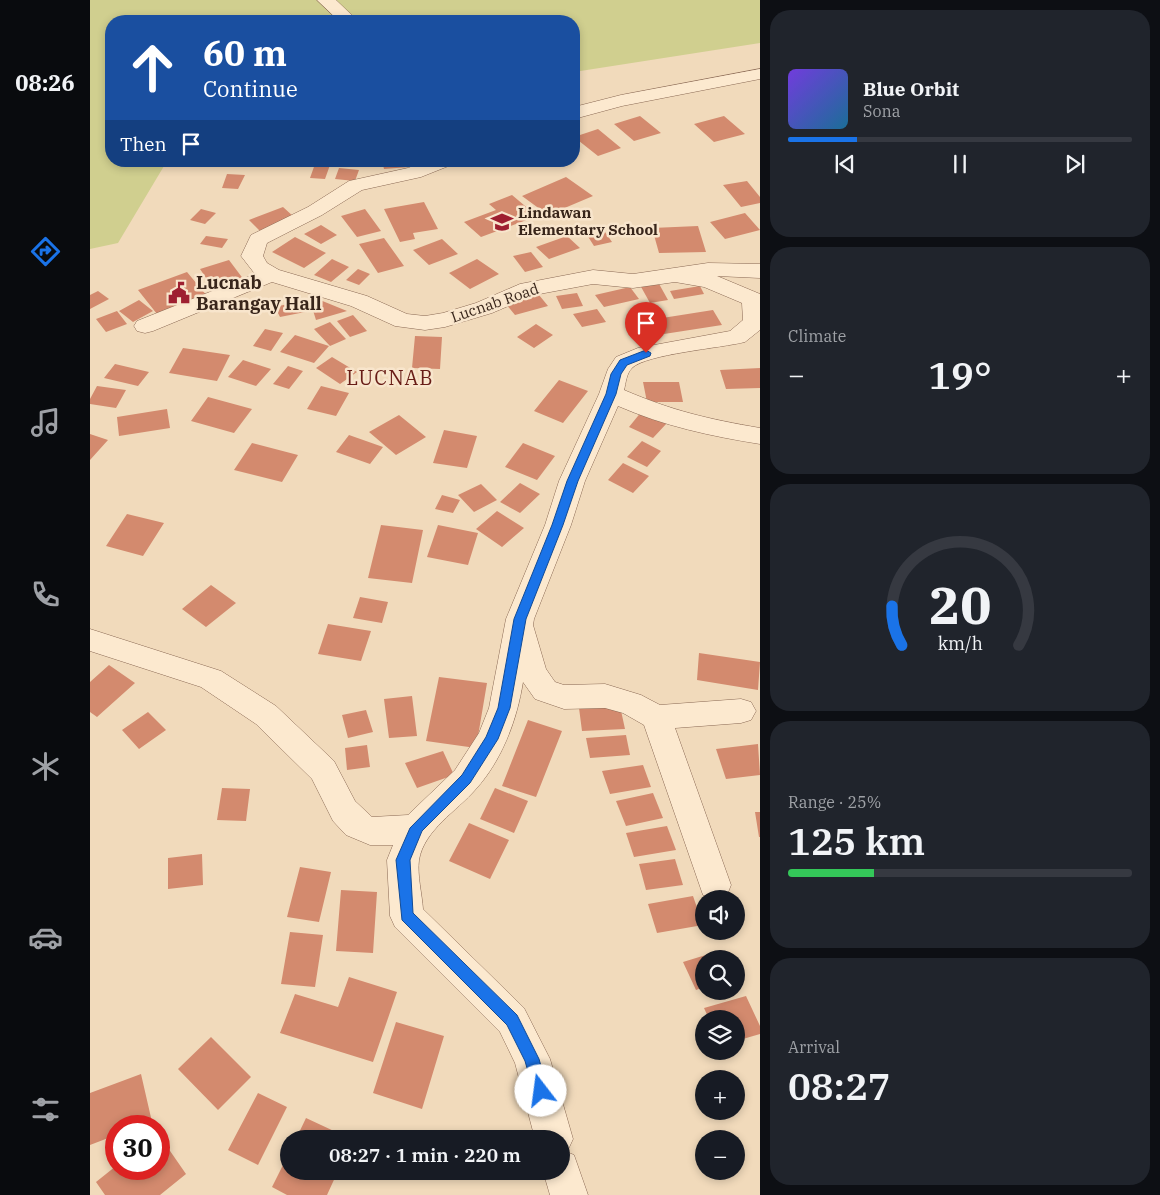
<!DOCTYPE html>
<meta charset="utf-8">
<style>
body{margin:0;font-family:"IBM Plex Serif",serif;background:#20242c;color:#f1f3f6;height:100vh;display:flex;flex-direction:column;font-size:19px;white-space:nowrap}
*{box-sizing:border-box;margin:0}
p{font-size:16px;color:#9ea1a6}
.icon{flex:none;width:28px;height:28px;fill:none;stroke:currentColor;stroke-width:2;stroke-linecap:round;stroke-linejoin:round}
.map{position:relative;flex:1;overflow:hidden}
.sheet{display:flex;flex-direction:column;gap:10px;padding:10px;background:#0d0f14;width:400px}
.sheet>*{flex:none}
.top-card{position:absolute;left:15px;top:15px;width:475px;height:152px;border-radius:20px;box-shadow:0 2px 8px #0003;background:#1a4fa0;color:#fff;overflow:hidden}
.controls{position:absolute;left:605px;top:890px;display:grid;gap:10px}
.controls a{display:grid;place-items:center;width:50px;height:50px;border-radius:50%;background:#171b24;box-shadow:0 2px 8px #0003;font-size:25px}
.speed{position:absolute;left:15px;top:1115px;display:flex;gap:10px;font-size:25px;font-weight:700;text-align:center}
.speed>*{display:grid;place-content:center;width:65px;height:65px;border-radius:50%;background:#171b24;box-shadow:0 2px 8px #0003;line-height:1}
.speed .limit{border:8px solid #d22;background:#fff;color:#111}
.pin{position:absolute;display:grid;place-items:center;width:42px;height:42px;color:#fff;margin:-51px -21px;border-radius:50% 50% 50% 0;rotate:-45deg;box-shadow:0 0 5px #0007}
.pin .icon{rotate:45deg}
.me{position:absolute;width:55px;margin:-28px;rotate:345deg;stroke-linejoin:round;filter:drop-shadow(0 0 4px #0008)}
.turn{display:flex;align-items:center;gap:18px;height:105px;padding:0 15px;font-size:22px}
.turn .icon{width:65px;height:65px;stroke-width:2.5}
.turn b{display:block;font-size:35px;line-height:42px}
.then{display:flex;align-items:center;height:48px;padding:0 15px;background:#0003;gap:10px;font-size:19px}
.big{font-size:38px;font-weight:600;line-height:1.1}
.sheet .card{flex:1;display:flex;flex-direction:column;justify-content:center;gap:8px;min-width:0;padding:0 18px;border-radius:20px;background:#20242c}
.sheet .dial{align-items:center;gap:0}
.dial svg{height:130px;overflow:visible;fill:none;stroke:#363941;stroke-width:7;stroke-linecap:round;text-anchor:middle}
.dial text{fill:#f1f3f6;stroke:none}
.song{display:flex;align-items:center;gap:15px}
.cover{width:60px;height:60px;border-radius:8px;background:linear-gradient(135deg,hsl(260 70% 55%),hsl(200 70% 35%))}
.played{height:5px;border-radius:2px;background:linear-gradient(90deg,#1a73e8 20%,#363941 20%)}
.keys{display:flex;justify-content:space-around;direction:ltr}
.heat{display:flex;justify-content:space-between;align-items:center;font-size:28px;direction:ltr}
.charge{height:8px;border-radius:4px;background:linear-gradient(90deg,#34c759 25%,#363941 0)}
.trip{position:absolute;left:190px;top:1130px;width:290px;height:50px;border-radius:25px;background:#171b24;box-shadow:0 2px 8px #0003;font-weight:600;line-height:50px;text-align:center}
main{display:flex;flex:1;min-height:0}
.tabs{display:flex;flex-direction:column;width:90px;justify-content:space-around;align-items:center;background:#090b0e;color:#9ea1a6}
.tabs .icon{width:35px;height:35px}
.tabs .active{color:#1a73e8}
.tabs b{font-size:22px;color:#f1f3f6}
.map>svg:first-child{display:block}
</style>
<main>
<nav class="tabs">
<b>08:26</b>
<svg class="icon active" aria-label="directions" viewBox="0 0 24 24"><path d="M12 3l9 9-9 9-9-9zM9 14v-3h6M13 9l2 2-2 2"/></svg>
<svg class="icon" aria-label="music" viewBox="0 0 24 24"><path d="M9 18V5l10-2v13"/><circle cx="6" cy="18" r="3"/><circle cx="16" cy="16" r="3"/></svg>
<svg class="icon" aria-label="phone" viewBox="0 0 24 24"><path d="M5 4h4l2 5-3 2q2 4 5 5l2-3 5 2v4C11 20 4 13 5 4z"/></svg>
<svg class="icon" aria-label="climate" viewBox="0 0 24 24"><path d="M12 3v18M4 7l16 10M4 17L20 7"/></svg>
<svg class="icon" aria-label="car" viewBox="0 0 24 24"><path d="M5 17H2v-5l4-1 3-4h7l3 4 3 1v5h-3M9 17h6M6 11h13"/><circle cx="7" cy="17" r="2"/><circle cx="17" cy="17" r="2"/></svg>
<svg class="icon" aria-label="filters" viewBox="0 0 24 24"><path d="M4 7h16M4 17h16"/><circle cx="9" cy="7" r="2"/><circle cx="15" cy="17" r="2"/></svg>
</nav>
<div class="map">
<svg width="670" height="1195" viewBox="0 0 670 1195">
<rect width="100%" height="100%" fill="#f1dabb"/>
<path fill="#d0cf8f" d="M0 0H670V43L484 72V21H21V161H77L28 243 0 249Z"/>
<path fill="#d38a6e" d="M550 116 571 133 544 141 524 124Z
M634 116 655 134 624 142 604 124Z
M508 129 531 148 508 156 484 137Z
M292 161H318L319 167 294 169Z
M225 164 240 165 235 179 220 178Z
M249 168 269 170 265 181 245 179Z
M137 174 155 175 148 189 132 188Z
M476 177 503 196 458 215 432 196Z
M657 181 670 197V203L651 207 633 185Z
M422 195 447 216 391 237 374 222 406 210 399 204Z
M334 202 348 229 323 233 325 239 310 242 294 209Z
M193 207 204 217 170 231 159 220Z
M111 209 126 213 115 224 100 220Z
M275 209 291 231 267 237 251 216Z
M655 213 670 230 635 239 620 222Z
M231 225 247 235 231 244 214 234Z
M608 226 616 252 569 253 562 228Z
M515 232 522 242 504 246 497 235Z
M116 236 138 239 132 248 110 244Z
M477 236 490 248 459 259 446 247Z
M205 237 236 253 214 268 182 252Z
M294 238 314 266 288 273 269 244Z
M352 239 368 254 339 265 323 250Z
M441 252 453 267 435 272 423 256Z
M242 259 259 267 241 282 224 275Z
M387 259 409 274 380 289 359 273Z
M139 260 157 284 127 294 110 269Z
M268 269 280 274 269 285 256 280Z
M97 272 117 296 67 314 48 290Z
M568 282 578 300 560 303 550 285Z
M610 286 614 294 584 299 580 291Z
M540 287 549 299 514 307 505 295Z
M8 291 19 299 0 309V295Z
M487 293 493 306 472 309 466 296Z
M449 295 458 306 425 315 416 304Z
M49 300 63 311 43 322 29 311Z
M230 300 257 311 226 320 221 304Z
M210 301 215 312 190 317 185 307Z
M507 309 516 322 492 327 483 314Z
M623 310 632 325 574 334 566 319Z
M27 311 37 324 16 332 6 319Z
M263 315 277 331 260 337 247 321Z
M240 322 256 339 240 346 224 329Z
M446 324 463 335 444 348 427 337Z
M175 329 193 333 181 351 163 346Z
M205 335 239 346 224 363 190 352Z
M325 336 352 337 350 369 322 368Z
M93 348 140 355 127 381 79 373Z
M242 357 267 372 250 384 226 368Z
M153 360 181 369 166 386 138 377Z
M25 364 59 372 48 386 14 378Z
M198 366 213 371 199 389 183 384Z
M670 368V388L636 389 630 370Z
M469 380 498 391 473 423 444 411Z
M553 382H589L593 402H557Z
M7 386 36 390 26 408 0 404V399Z
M231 386 259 393 246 416 217 409Z
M118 397 162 409 144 433 101 421Z
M77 409 80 428 29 436 27 417Z
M552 411 577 423 563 438 539 427Z
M309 415 336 437 306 455 279 432Z
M354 430 387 436 377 468 343 463Z
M0 434 18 440 0 460Z
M259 435 293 447 280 464 246 452Z
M552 441 571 451 557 467 537 457Z
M162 443 208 455 192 482 144 470Z
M433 443 465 456 447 480 415 467Z
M533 463 559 476 543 493 518 480Z
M430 483 450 494 430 513 410 502Z
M391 484 407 500 384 512 368 495Z
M352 495 370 500 363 513 345 509Z
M407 511 434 528 412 547 386 529Z
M37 514 74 523 53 556 16 546Z
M291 525 333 530 322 583 278 578Z
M348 525 388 533 378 565 337 557Z
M121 585 146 603 116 627 92 609Z
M270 597 298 602 292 623 263 618Z
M238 624 281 631 271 661 228 654Z
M609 653 670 662 668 690 607 680Z
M19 665 45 683 7 717 0 712V682Z
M349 677 397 683 386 748 336 741Z
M322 696 327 736 299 738 294 699Z
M530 706 535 729 492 731 489 708Z
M276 710 283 732 258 738 252 715Z
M58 712 76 730 49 749 32 730Z
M438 720 472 731 446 797 412 786Z
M536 735 540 755 500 758 496 738Z
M668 744 670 775 636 779 626 749Z
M277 745 280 767 257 770 255 748Z
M353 751 364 775 327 788 315 763Z
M553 765 561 787 520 794 512 771Z
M132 788 160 789 156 821 127 820Z
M405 788 438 801 424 833 390 819Z
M563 793 573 818 536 826 526 801Z
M665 812H670V837H669Z
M379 823 419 840 400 879 359 861Z
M577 826 586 850 544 857 536 833Z
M112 854 113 885 78 889V858Z
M585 859 593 885 556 890 549 864Z
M210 867 241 872 229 922 197 917Z
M251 890 287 892 283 953 246 951Z
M603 896 613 925 567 933 558 904Z
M200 932 233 935 225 987 191 984Z
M632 950 636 959H614V987L606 990 593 962Z
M259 977 307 992 283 1062 190 1033 205 994 248 1007Z
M656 996 670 1026V1034L646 1041V1019H619L614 1008Z
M306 1022 354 1036 332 1109 283 1093Z
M121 1037 161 1077 128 1110 88 1069Z
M51 1074 62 1122 51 1126H26V1135L0 1145V1093Z
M168 1093 197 1107 168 1165 138 1150Z
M216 1118 261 1139H206Z
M69 1135 96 1174 70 1195H15L6 1182 26 1166V1169H69Z
M199 1153V1171H248L237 1195H197L182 1187Z"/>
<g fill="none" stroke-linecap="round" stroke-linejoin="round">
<g stroke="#8a6954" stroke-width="1">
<path id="street" d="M227 0H246L268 21H249Z
M670 69V79L532 106 484 119V107L531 95Z
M336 161H364L361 165 331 177 272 190 232 215 177 243 173 256 177 263 189 270 277 296 317 314 335 316 353 313 386 303 430 284 503 270 543 274 618 263 670 264V278L627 276 670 294V330L655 342C632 348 556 354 542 368 536 374 536 383 534 390 583 411 618 419 670 428V444C620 436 574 426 528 406L495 481 481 525 444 619 443 625 456 669 465 682 474 685 515 684 551 695 570 705 651 699 661 702 666 711 661 720 651 723 585 728 641 885 637 895 628 899 613 895 554 725 533 713 515 708 474 709 445 699 433 682C427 720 412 760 386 789 367 811 334 830 329 860 327 875 332 894 333 909L434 1008 460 1059 483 1139 477 1152 484 1155 498 1195H460L453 1171H471V1139H445L425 1063 410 1032 305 927 300 916 297 860 303 845H280L256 835 243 821 222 779 166 724 111 687 0 651V629L131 671 186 706 244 761 265 801 282 817 318 815 365 770 389 733 399 708 416 619 455 525 469 481 509 394 518 369 526 357 548 348 640 331 653 320 652 303 614 287 585 282 543 288 503 284 444 295 402 313 355 327 335 330 305 326 261 306 182 282 63 331 55 333 47 331 44 326 47 321 165 274 151 256 161 235 218 207 259 181 318 168Z"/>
</g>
<use href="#street" fill="#fce9cf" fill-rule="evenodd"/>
</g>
<path fill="#1a73e8" stroke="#114b97" d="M556 350 561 353 560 356 537 365 531 374 526 394 488 481 473 525 436 619 420 708 408 739 380 783 332 831 320 860 323 913 427 1015 449 1059 458 1091 456 1096 451 1098 445 1096 435 1061 417 1025 312 920 306 860 320 828 372 775 396 737 408 708 424 619 462 525 477 481 516 394 521 374 530 360Z"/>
<defs>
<g id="school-bare" transform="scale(1.725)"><path d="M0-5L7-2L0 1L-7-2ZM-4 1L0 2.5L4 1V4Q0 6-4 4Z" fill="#9e1f30" stroke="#f8e5cc" stroke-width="2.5" paint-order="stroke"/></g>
<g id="civic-bare" transform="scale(1.725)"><path d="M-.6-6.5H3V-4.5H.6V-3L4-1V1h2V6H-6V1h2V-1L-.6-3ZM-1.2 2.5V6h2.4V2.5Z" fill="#9e1f30" stroke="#f8e5cc" stroke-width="2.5" paint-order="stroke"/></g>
</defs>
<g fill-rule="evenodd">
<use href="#school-bare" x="412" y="222"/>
<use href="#civic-bare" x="89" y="293"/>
</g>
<g text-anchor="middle" stroke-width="5" stroke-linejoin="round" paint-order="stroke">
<g font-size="15" font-weight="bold" fill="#38251a" stroke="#f8e5cc" text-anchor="start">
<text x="428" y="218">Lindawan<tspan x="428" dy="17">Elementary School</tspan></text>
</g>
<g font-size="15" fill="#38251a" stroke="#f8e5cc">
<text transform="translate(405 303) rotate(-19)" y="5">Lucnab Road</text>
</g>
<g font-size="18" font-weight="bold" fill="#38251a" stroke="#f8e5cc" text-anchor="start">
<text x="106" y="289">Lucnab<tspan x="106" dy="21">Barangay Hall</tspan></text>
</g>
<g font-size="20" letter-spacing="1" fill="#681c16" stroke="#f8e5cc">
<text x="300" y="385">LUCNAB</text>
</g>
</g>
</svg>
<div class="controls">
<a><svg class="icon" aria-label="sound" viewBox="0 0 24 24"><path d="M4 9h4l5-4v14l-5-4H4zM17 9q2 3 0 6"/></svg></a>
<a><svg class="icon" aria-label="search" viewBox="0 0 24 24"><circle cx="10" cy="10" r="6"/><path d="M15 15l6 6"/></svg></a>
<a><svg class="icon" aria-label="layers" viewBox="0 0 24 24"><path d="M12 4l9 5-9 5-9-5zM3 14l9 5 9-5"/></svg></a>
<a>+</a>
<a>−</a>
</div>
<div class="speed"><div class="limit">30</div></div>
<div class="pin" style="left:556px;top:353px;background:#d93025"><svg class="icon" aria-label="arrive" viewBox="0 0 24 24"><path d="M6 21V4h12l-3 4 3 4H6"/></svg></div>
<svg class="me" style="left:451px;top:1091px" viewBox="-20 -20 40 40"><circle r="19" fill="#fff"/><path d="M0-13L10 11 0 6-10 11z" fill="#1a73e8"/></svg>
<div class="trip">08:27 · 1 min · 220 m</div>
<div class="top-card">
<div class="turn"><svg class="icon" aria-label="ahead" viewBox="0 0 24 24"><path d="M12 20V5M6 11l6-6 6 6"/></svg><div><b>60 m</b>Continue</div></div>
<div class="then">Then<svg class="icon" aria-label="arrive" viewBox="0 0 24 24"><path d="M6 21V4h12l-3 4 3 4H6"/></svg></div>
</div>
</div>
<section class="sheet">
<div class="card">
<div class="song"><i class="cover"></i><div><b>Blue Orbit</b><p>Sona</p></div></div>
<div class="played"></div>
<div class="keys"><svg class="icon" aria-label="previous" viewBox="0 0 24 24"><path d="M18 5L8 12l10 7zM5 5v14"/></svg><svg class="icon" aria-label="pause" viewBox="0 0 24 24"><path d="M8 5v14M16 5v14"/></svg><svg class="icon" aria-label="next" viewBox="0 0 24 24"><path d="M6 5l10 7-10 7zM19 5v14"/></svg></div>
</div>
<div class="card"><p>Climate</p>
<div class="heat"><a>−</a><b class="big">19°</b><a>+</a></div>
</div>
<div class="card dial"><svg viewBox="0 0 100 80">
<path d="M14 69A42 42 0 1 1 86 69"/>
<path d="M14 69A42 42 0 0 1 8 45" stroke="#1a73e8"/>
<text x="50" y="56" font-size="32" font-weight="700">20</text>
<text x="50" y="72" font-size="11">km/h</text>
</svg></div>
<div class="card"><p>Range · 25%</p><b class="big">125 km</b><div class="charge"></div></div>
<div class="card"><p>Arrival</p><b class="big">08:27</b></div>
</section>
</main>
